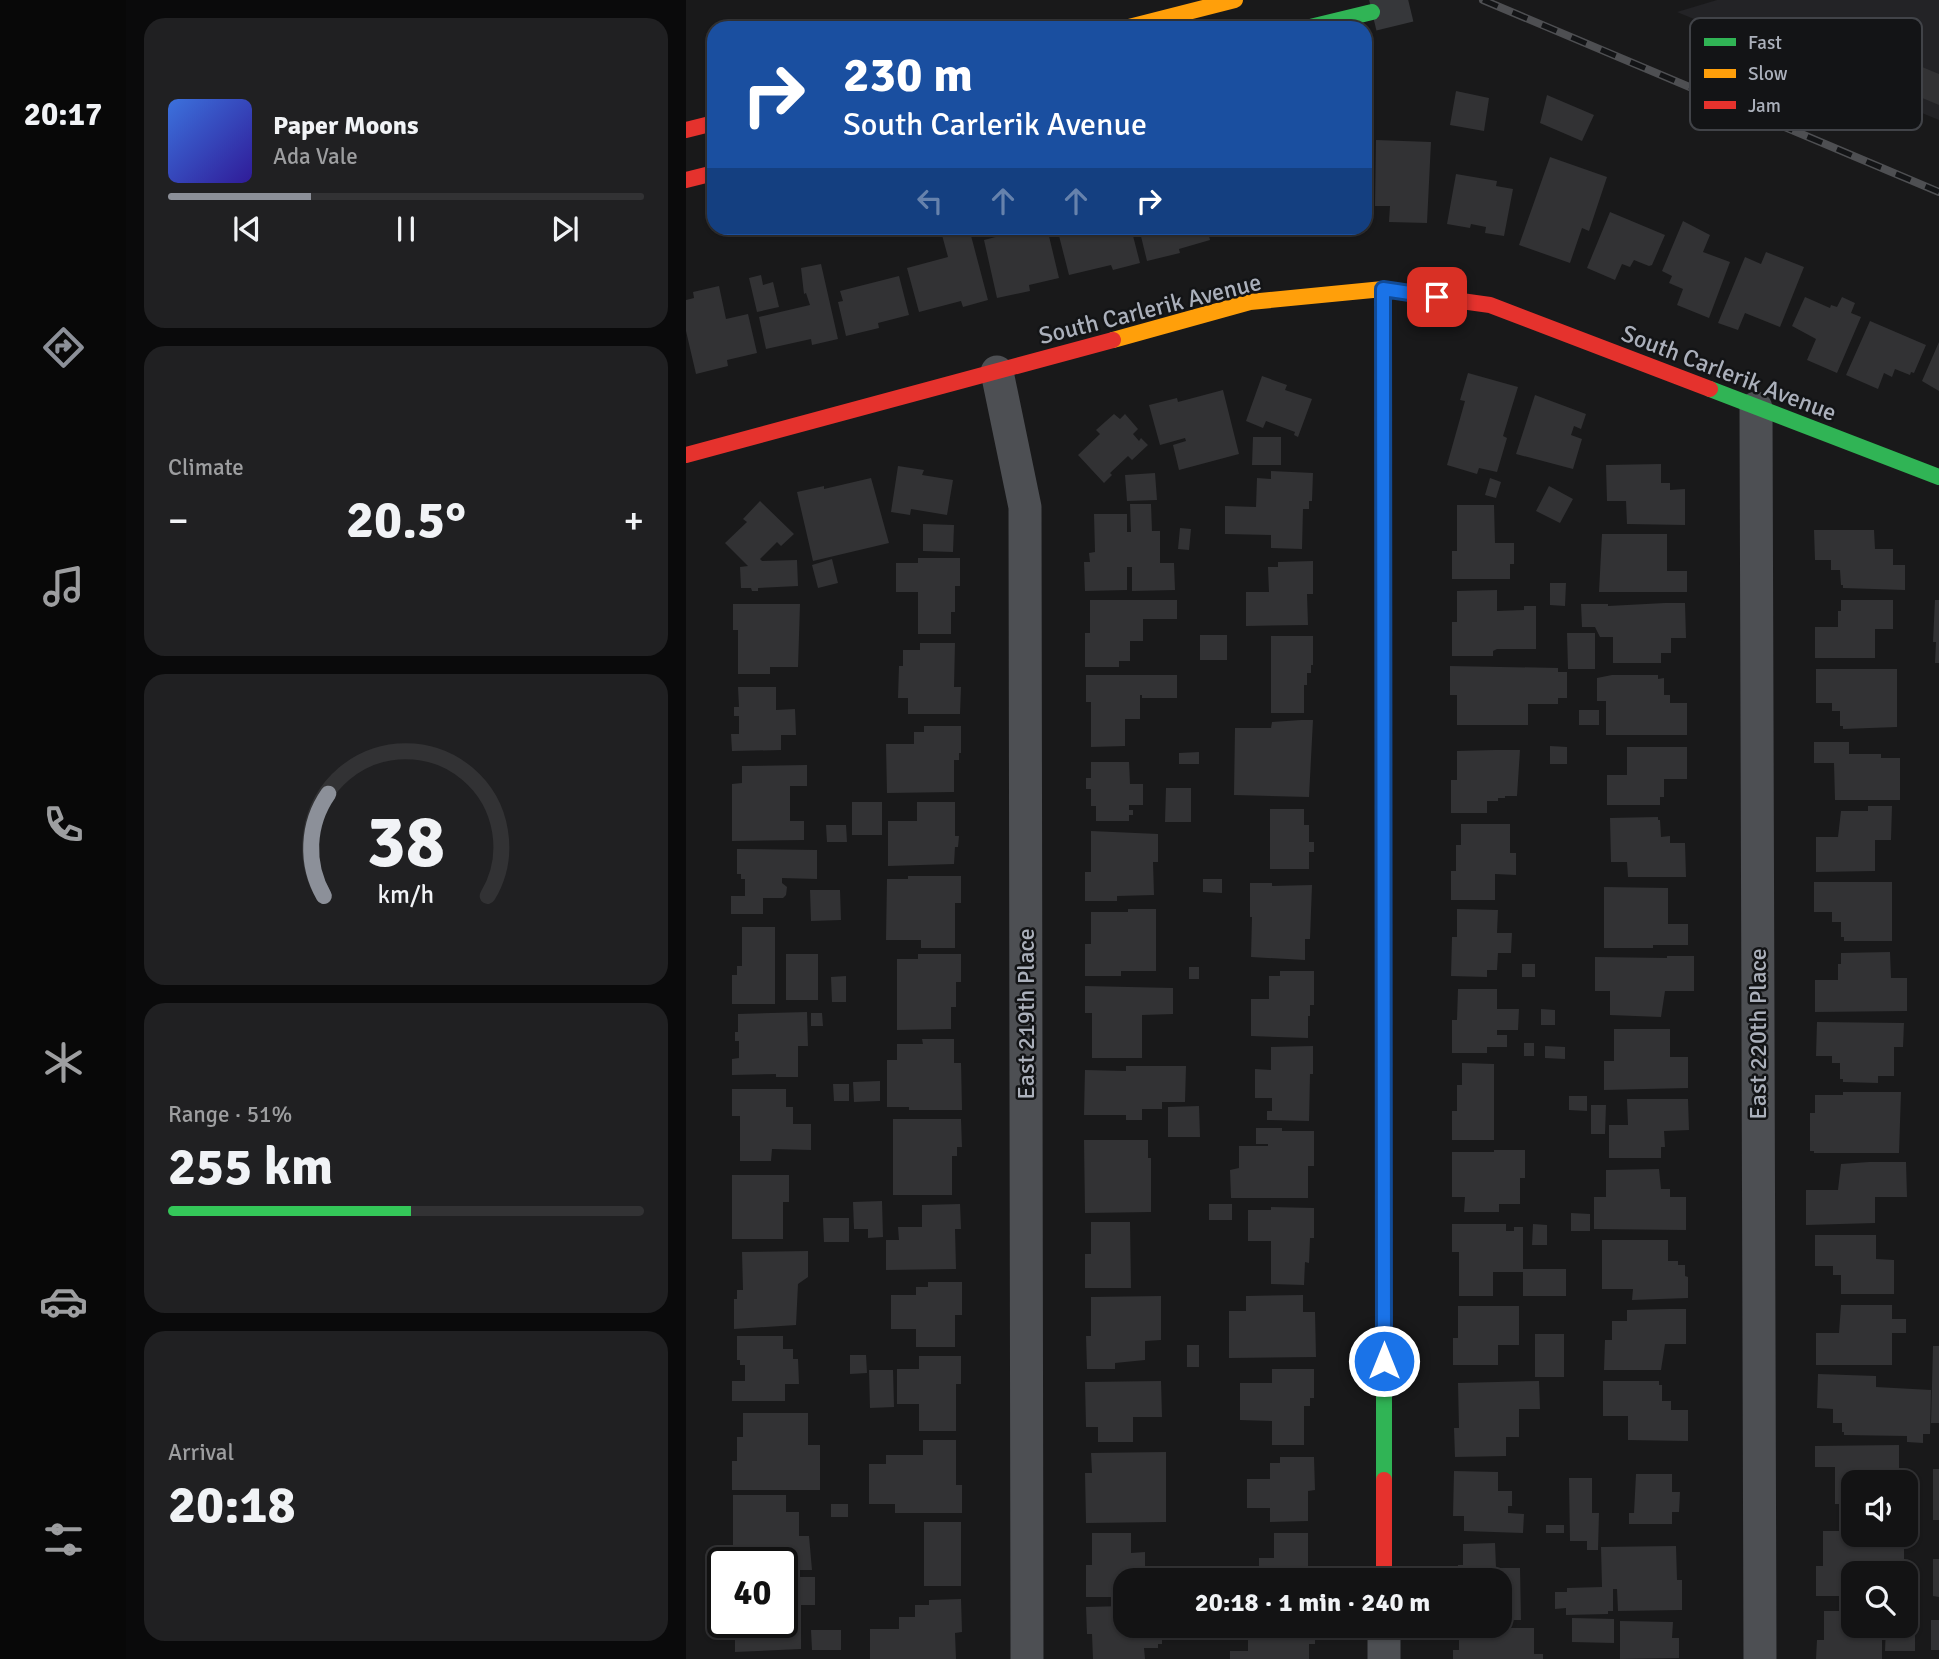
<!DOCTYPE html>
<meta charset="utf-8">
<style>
body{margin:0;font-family:Signika,sans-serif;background:#202022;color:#f1f3f6;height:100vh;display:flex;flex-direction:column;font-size:26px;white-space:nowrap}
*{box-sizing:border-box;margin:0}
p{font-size:23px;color:#9d9ea0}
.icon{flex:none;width:38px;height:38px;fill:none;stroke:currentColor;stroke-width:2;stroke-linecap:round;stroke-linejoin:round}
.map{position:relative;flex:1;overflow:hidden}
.side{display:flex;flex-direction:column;gap:18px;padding:18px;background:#0a0a0b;width:560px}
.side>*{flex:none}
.hud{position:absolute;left:21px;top:21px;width:665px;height:214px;border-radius:21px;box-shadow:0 2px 5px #0004,0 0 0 2px #323234;background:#1a4fa0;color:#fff;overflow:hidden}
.tools{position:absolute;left:1155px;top:1470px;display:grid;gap:14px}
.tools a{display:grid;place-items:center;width:77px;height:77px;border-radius:14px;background:#131314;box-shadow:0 2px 5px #0004,0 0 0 2px #323234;font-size:35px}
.speed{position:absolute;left:21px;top:1547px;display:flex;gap:14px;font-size:35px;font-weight:700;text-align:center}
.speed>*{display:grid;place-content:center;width:91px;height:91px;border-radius:50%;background:#131314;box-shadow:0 2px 5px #0004,0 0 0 2px #323234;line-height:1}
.speed .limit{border:4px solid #111;border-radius:10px;background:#fff;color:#111}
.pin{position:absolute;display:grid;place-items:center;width:60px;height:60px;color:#fff;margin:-30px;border-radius:14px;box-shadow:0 4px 10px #0006}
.me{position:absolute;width:77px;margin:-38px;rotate:0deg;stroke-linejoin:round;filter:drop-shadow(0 0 5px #0008)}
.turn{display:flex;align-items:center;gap:24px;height:147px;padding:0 21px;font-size:32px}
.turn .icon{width:91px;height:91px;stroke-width:2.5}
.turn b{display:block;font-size:49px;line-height:60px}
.lanes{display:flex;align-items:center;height:66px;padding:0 21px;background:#0003;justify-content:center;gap:35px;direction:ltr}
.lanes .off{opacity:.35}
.big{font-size:52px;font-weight:800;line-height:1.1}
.side .card{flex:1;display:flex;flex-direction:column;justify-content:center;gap:10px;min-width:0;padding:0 24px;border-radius:21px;background:#202022}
.side .dial{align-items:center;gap:0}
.dial svg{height:182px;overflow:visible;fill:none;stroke:#323234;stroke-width:7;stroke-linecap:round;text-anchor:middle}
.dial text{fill:#f1f3f6;stroke:none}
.song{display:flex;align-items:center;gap:21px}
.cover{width:84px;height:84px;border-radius:10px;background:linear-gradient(135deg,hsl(220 70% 55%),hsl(250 70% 35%))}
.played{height:7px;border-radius:4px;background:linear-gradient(90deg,#8c9099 30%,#323234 30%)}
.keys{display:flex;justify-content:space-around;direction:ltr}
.heat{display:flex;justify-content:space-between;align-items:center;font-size:38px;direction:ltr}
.charge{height:10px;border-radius:5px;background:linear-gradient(90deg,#34c759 51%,#323234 0)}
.trip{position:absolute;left:427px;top:1568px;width:399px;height:70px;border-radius:21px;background:#131314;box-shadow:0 2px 5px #0004,0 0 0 2px #323234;font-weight:800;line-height:70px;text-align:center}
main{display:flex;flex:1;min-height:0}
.dock{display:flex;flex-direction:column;width:126px;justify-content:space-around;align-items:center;background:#080808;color:#9d9ea0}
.dock .icon{width:49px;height:49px}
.dock .selected{color:#8c9099}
.dock b{font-size:32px;color:#f1f3f6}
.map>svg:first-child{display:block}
</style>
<main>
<nav class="dock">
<b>20:17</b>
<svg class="icon selected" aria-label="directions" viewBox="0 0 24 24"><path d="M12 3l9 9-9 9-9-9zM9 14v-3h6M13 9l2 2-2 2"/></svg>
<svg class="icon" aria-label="music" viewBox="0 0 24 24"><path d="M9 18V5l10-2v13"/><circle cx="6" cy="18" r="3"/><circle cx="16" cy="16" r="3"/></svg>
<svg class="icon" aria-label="phone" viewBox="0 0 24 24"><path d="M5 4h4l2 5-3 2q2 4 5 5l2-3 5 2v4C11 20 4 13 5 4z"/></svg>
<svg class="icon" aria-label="climate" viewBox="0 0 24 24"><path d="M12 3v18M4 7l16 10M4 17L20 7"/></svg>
<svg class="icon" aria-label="car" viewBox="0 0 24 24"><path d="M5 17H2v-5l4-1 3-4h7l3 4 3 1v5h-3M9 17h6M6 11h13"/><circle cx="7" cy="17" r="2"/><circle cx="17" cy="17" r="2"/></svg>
<svg class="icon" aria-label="filters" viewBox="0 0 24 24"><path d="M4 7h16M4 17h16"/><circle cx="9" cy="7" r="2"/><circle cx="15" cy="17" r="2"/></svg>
</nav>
<section class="side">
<div class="card">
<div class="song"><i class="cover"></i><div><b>Paper Moons</b><p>Ada Vale</p></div></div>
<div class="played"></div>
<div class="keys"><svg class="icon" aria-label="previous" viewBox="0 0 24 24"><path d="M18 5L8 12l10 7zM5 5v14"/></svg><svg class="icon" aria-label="pause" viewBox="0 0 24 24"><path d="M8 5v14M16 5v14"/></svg><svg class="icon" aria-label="next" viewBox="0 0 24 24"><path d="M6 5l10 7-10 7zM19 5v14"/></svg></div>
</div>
<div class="card"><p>Climate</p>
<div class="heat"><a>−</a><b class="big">20.5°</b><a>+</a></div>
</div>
<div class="card dial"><svg viewBox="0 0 100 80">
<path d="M14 69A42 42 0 1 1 86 69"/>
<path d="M14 69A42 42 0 0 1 16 24" stroke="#8c9099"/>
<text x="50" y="56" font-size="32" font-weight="700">38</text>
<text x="50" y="72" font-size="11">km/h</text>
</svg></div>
<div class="card"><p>Range · 51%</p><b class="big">255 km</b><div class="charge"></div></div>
<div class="card"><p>Arrival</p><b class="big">20:18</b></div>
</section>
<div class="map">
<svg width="1253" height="1659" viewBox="0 0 1253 1659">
<rect width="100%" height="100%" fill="#19191a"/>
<path fill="#232326" d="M1031 0H1253V120L991 12Z"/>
<path fill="#323234" d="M1130 23 1253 74V105L1119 49Z
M770 91 803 98 798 131 764 125Z
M861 95 908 115 896 141 854 123Z
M690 140 745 142 741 223 703 222 704 206H689Z
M864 157 921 177 903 231 896 228 884 263 833 245Z
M770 174 811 181 810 186 827 189 818 236 799 233 800 227 785 224 784 228 761 224Z
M924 212 979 235 966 265 963 266 948 260 944 267 936 264 929 280 901 268Z
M997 221 1024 235 1017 252 1044 262 1023 318 991 305 997 289 983 283 986 276 976 271Z
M283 228 302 300 277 307 275 301 233 312 221 268 262 257 256 235Z
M319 228H361L373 278 343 285 344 291 311 298 298 240 321 234Z
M371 228H445L454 263 427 270 425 265 383 275Z
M453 228H521L524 240 493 249 494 253 461 261Z
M554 228H597V229L568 235 567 231 555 234Z
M1080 252 1118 267 1094 327 1059 313 1052 330 1032 323 1059 257 1075 264Z
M135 264 152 339 126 345 125 339 80 349 73 317 124 305 120 293 118 294 115 268Z
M75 275 77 285 87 282 93 307 71 312 63 278Z
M213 276 223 315 192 323 193 328 160 336 152 302 157 301 154 291Z
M33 286 40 319 62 314 71 353 41 360 42 366 10 374 0 331V300L8 298 7 292Z
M1119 297 1144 308 1145 305 1151 307 1156 297 1169 303 1165 313 1175 317 1151 373 1121 360 1130 339 1106 326Z
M1184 321 1240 345 1228 373 1225 372 1224 375 1209 369 1206 377 1198 373 1192 389 1160 375Z
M1253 342V391L1236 381Z
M782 373 832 387 817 436 821 438 811 472 793 468 791 474 761 465 779 401 774 400Z
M576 376 601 385 599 390 626 399 612 437 608 435 609 432 580 421 577 428 560 421Z
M537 390 553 454 493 470 487 445 500 441 499 438 474 445 463 405 491 398 492 402Z
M849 395 900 414 895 429 888 426 885 435 896 439 887 469 830 454Z
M428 414 434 419 439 414 452 429 447 434 453 441 455 438 462 445 446 460 442 456 424 473 426 475 418 483 392 455 414 434 410 430Z
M567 437H595V465H566Z
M975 464V483H984V490L999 489V525L941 524 940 501H921L920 465Z
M212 466 238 470 236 475 267 480 261 515 225 509 224 515 205 512Z
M585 471 627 473 626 501H623V509H617L616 549 585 548V535L539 534V506L570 507 571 478 585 479Z
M469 473 471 500 441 501 439 475Z
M185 478 203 543 127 561 111 492 138 486V489Z
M804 478 815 482 810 498 799 495Z
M863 486 887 499 874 523 850 511Z
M74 501 108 534 95 546 91 542 74 559 76 561 111 560 112 586 72 588V591H66L65 588H55L54 567 62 566 39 543 61 522 57 519Z
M444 504H465L466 531H474V563H488L489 590 446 591V567H441V590L399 591 398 562H404L403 553 409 552 408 514H441V532H445Z
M771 505H808L809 543H828V564H824V579H766V551H771Z
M237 524 268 525 267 552 237 551Z
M494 528 505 529 503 550 492 549Z
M1128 530H1188L1189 549H1207V565H1219V590L1157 588V585H1155L1154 570H1145V560H1129Z
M916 534H981V571H1001V592H913Z
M232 558H274V586H269V612H265V634H232V592H210V563H232Z
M146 559 152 583 132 588 126 565Z
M627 561V594H621L622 625 560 626V592H583L582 567H592V562Z
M864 583H880L879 606 864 605Z
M811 590V611L838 610V606H850V649H811L807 651V656H766V622H771V591Z
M404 600H491V619H457V641H444V661H433V667H399V633H404Z
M1155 600H1207V629H1189V658H1129V627H1152V611H1155Z
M1249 600H1253V663H1249L1250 642H1247Z
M979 603H999L1000 638H985V653H975V663H927V637H914L909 627H896L895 604H922V606Z
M47 604H114L112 667H84V674H52V630H47Z
M881 633H909V669H882Z
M514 635H541V660H514Z
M585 636H627V665H625V673H621V685H618V713H585Z
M234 643H269L268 687H275L274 714H222V698H212L213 666H217V650H234Z
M764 666 872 668V672H881V698H872V704H842V725H771V695H764Z
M1130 669H1211V727L1157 729V726H1154V711H1146V703H1130Z
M400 675H491V698H456V695H454V719H439V746L405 747V702H400Z
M926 675H972V679L978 678V695H984V703H1001V735H920V701H911V678Z
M52 687H90V710L109 709 110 735H95V750L46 751 45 734H53V716H48V707H53Z
M893 710H913V725H893Z
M615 720H627L623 797 548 795 549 728H585L586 722Z
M238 726H275V753H273V760H268V792L201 793 200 744H228V732H238Z
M1128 742H1163V754H1195V758H1214V800H1149L1148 763H1128Z
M864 746 881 747V764H864Z
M941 747H1001V779H978V797H974V805H921V775H941Z
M809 750H834L831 796H819V798H812V801H801V813H765V780H771V751Z
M513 752V764H493V753Z
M405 762H443L444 784H457V805H443V810H447V815H443V821H410V806H405V789H400V778H405Z
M121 765V786H104V821H118V840L46 841V784L56 783V766Z
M480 788H505V822H479Z
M166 802H196V835H166Z
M231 802H269V836H273L272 847H269L268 864 202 866V821H231Z
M1182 806H1206L1205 840H1189V871L1130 872V837H1152L1155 811H1182Z
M584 809H618V825H623V842H628V852H623V869H584Z
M972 817V820H974L975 837 984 836V843H999L1000 877H942L941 862H925L924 818Z
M775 824H824V853H830V875L809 874V900H765V871H770V845H775Z
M140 825H160L161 842H141Z
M405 831 472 834V862H467L468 895 431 896V901H399V872H405Z
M51 849 131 850V879L96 878V883L101 887 100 895 97 898H77V914H45V896H59V879H55V874H51Z
M222 876H275V903H269V948H235V940H200L201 879H222Z
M517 879H536V893L517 892Z
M1128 882H1206V941H1158V937H1155V922H1146V912H1128Z
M564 883H586V886L626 885 624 939H619V960L565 957 566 917H564Z
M918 887 982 888V924H1002V945H967V948H918Z
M124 890H154L155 920 125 921Z
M442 909H470V971H435V976H399V944H405V912H442Z
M771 909 812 910 811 933H826L825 953H812L811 970H801V977L765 976 766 937H771Z
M56 927H89V1004H46V975H51V966H56Z
M1204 952 1205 978H1221V1011L1129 1012V980H1152V964H1155V953Z
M100 954H132V1000H100Z
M232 954H275V982H270V1007H265V1029L211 1030V959H232Z
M981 956H1008V991H979L975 1017 924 1015V991H909V957L981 958Z
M836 964H849V977H836Z
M503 967H513V979H503Z
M594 971H628V1005H624V1016H622V1038L565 1036V999H583V976H594Z
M160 976V1002H146L145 977Z
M399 986 487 988V1014L456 1015V1058H406V1013H399Z
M772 989H811V1009H833L832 1030H811V1035H821V1047H801V1053H766V1020H771Z
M855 1009 869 1010V1025H855Z
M121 1012 122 1046H112V1077H90V1074L46 1075V1059L53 1058V1041H49V1032H52V1014Z
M125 1013H136L137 1026H125Z
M1131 1022 1218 1023 1217 1047H1208V1076H1192V1083L1157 1082V1079H1154V1063H1146V1056H1130Z
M928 1029H984V1057H1002V1088L918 1090V1061H928Z
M236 1039H268V1063H275L276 1110H223V1107H201V1060H211V1044H237Z
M838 1043H848V1056H838Z
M627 1046V1074H624L623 1121 581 1120V1111H586V1098H569V1069L585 1070V1047Z
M859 1046 879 1047V1059L859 1058Z
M776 1063 808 1064V1140H766V1111H771V1085H776Z
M440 1066H500L499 1102H476V1109H456V1120H440V1115H398L399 1070 440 1071Z
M194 1081V1101L168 1102 167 1082Z
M147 1084H163V1101H148Z
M46 1089H100V1107H107V1124H125V1150L86 1149 85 1161H54V1116H46Z
M1157 1092H1215L1213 1153H1128V1151H1124V1113H1129V1095H1157Z
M883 1096H901V1111L883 1110Z
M941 1099H1002L1003 1130 978 1131 979 1147H975V1158H923V1125H942Z
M905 1105H920L919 1134H905Z
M513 1106 514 1137H482V1107Z
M207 1119H275L276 1147H271V1156H266V1195H207Z
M570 1128H596V1131H628V1166H622V1198H545L544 1170 553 1168V1146H582V1144H570Z
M398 1140H462V1158H465V1212L399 1213Z
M808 1150H839V1178H834V1204H813V1212H778L779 1197H766V1152H808Z
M1183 1162H1220L1221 1197H1189V1223L1120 1225V1190H1152L1155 1164Z
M973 1169 975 1189H984V1197H1000V1230L908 1229V1197H920V1170Z
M46 1175H103V1202H97V1239H46Z
M196 1201 197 1237 182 1238V1229H168L167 1202Z
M274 1204 275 1229H269L270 1269 200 1270V1240H213L212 1227H236V1205Z
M523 1204H546V1220H523Z
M585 1207 628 1208V1238H624L623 1263 619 1262 618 1285 585 1284V1241H562V1210H585Z
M885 1213 904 1214V1231H885Z
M137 1218H163V1242H138Z
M405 1222H444L445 1288H399V1254H405Z
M766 1224H820V1231H828V1227H837V1269H880V1296H837V1272H807V1296H773V1252H766Z
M847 1224 861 1225V1245H846Z
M1129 1235H1190V1259L1208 1260V1294H1155V1275H1147V1266H1129Z
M916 1240H982V1261H992V1265H999V1276L1002 1277V1298L946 1300 947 1289H916Z
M122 1251V1277L112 1284 110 1325 48 1329V1299H51V1290H57L56 1252Z
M242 1282H276V1315H269V1347H230V1329H205V1295H230V1287H242Z
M617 1295V1312H629L630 1357 543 1358V1311H560V1296Z
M475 1296V1340L459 1341V1360L429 1363V1369H401L400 1336H405V1297Z
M1155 1305H1206V1319H1220V1333H1206V1365H1130V1333H1153Z
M772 1306H833V1345H812V1365H767V1338H772Z
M983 1309H1000V1344H979L975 1370H918L919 1340H926V1321H941V1310Z
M849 1334H878V1377H849Z
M51 1336H97V1349H107V1359H112L113 1384H99V1401H46V1381H59V1365H54V1360H51Z
M501 1345H513V1367H501Z
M1247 1346H1253V1423H1245Z
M164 1355H180L181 1373 164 1374Z
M233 1356H275V1384H270V1431H233V1404H211V1369H233Z
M586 1369H628V1398H624V1406H618V1445H586V1421L554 1420V1383H586Z
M183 1370H207L208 1407 184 1408Z
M1132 1374 1190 1376V1387L1245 1390 1244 1434H1237V1443L1221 1442V1436L1158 1435V1432H1156V1423H1147V1409L1131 1408Z
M475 1381 476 1417H447V1442H412V1427H400L399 1382Z
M853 1381 854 1409H833V1437H820V1456L769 1457 768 1428H773L772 1383Z
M917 1381H973V1385H976V1401H985V1410H1002V1441L942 1440V1416H917Z
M57 1413H122V1445H134V1490H46V1461H51V1437H57Z
M237 1440H270V1485H276V1513H209V1504H183V1464H200V1455H237Z
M1213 1445V1482H1167V1504H1149V1467H1129V1446Z
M480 1452V1522L400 1523 399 1473H406L405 1453Z
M594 1457H628L629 1490 622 1491V1521L584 1522V1508H561V1479H584V1463H594Z
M1247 1469H1253V1520H1247Z
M768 1471 812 1472V1491H826V1506H822V1513L838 1514 837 1533 778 1531V1516H767Z
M950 1474H986V1492H994L993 1512H986V1524H943V1513H948Z
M883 1478H906V1513H913L912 1550H901V1541H884Z
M47 1495H100V1512H113V1536H123L126 1570H103V1557H86V1563H47Z
M145 1504H162V1517H145Z
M238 1522H275V1586H238Z
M860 1525H878V1533H860Z
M1137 1531H1167L1169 1542H1176V1544L1218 1546V1573H1167V1596H1130V1566H1137Z
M406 1533H445V1553L459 1552V1580H439V1591H435V1597H400V1565H406Z
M588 1533H622V1577H627V1580H573V1558H588Z
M809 1543 810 1568H834L835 1620H814V1580H772V1565H777V1544Z
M990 1546 991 1580H996V1610L932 1611 931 1589H927V1611H922V1614L880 1615V1608L869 1609V1592H881V1588L916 1587 915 1547Z
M1247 1559H1253V1597L1247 1596Z
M96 1577H129V1605H115V1649L49 1652V1623L96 1622Z
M275 1599 276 1632 269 1633 270 1659H184V1629H213V1617H229V1605H243V1600Z
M439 1606V1626H476V1644H472V1648H458L459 1659H407L406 1634H401L400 1607Z
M1138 1611H1167V1626H1184L1183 1629H1196V1659H1130L1131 1640H1138Z
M886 1618 928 1619V1643L886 1642Z
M1245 1620H1253V1650H1245Z
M934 1621 987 1622 986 1638H993V1658L934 1659Z
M1220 1621H1229V1651H1199L1200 1626H1220Z
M593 1626H629V1644H623V1659H544V1651H562V1629L593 1628Z
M811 1628H848V1654H857V1659H767V1650H773V1631H811Z
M125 1630H155V1650H126Z"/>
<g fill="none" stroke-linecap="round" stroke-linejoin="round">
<path stroke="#36373a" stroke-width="38" stroke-dasharray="38 19" stroke-linecap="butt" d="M686 12 736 0"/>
<path stroke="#4d4f53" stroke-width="33" d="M311 372 339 507 341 1659
M1070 408 1074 1659
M698 1626V1659"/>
<path stroke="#30b455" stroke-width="16" d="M620 28 686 12
M1024 389 1253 477
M698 1005V1480"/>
<path stroke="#ff9f0a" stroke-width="16" d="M439 28 549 0
M427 340 564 302 697 289 768 300
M697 718 698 1005"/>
<path stroke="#e5322d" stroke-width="16" d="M0 130 28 123
M0 180 28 173
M697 289V718
M768 300 804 305 1024 389
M0 455 427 340
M698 1480V1580"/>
<g stroke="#4e4f52" stroke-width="8">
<path id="rail" d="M797 0 1253 192"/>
</g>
<use href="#rail" stroke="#131416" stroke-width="5" stroke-dasharray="16" stroke-linecap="butt"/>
</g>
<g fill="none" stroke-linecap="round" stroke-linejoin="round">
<g stroke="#114b97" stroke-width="18">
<path id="route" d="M698 1361 697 289 751 297"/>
</g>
<use href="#route" stroke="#1a73e8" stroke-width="12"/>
</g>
<g text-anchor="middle" stroke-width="5" stroke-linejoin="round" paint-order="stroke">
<g font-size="24" fill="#abb0bb" stroke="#131416">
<text transform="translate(464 309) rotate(-14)" y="8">South Carlerik Avenue</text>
<text transform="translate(1043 373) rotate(21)" y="8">South Carlerik Avenue</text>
<text transform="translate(340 1014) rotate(-90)" y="8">East 219th Place</text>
<text transform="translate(1072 1034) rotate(-90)" y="8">East 220th Place</text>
</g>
</g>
<rect x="1004" y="18" width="232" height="112" rx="10" fill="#131416" stroke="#414348" stroke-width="2"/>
<rect x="1018" y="38" width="32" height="8" fill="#30b455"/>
<rect x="1018" y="69" width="32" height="9" fill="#ff9f0a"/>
<rect x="1018" y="101" width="32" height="8" fill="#e5322d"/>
<g font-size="19" fill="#abb0bb">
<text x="1062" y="49">Fast</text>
<text x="1062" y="80">Slow</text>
<text x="1062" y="112">Jam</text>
</g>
</svg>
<div class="tools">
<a><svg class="icon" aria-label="sound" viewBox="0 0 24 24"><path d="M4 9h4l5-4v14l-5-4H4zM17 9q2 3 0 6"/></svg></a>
<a><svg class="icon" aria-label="search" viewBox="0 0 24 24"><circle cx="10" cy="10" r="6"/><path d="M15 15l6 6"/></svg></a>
</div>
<div class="speed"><div class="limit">40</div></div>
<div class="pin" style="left:751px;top:297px;background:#d93025"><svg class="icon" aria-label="arrive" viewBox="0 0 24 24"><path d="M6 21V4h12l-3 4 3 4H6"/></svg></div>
<svg class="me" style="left:698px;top:1361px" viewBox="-20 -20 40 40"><circle r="17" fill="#1a73e8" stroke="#fff" stroke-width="3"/><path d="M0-11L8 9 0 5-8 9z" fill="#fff"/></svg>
<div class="trip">20:18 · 1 min · 240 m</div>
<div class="hud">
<div class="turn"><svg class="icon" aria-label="right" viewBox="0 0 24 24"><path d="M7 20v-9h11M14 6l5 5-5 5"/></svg><div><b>230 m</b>South Carlerik Avenue</div></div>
<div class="lanes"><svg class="icon off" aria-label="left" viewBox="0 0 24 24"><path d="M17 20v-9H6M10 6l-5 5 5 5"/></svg><svg class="icon off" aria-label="ahead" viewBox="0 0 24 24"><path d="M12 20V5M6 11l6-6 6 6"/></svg><svg class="icon off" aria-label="ahead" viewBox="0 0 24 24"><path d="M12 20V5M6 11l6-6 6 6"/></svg><svg class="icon" aria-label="right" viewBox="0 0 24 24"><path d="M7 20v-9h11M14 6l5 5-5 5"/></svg></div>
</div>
</div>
</main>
